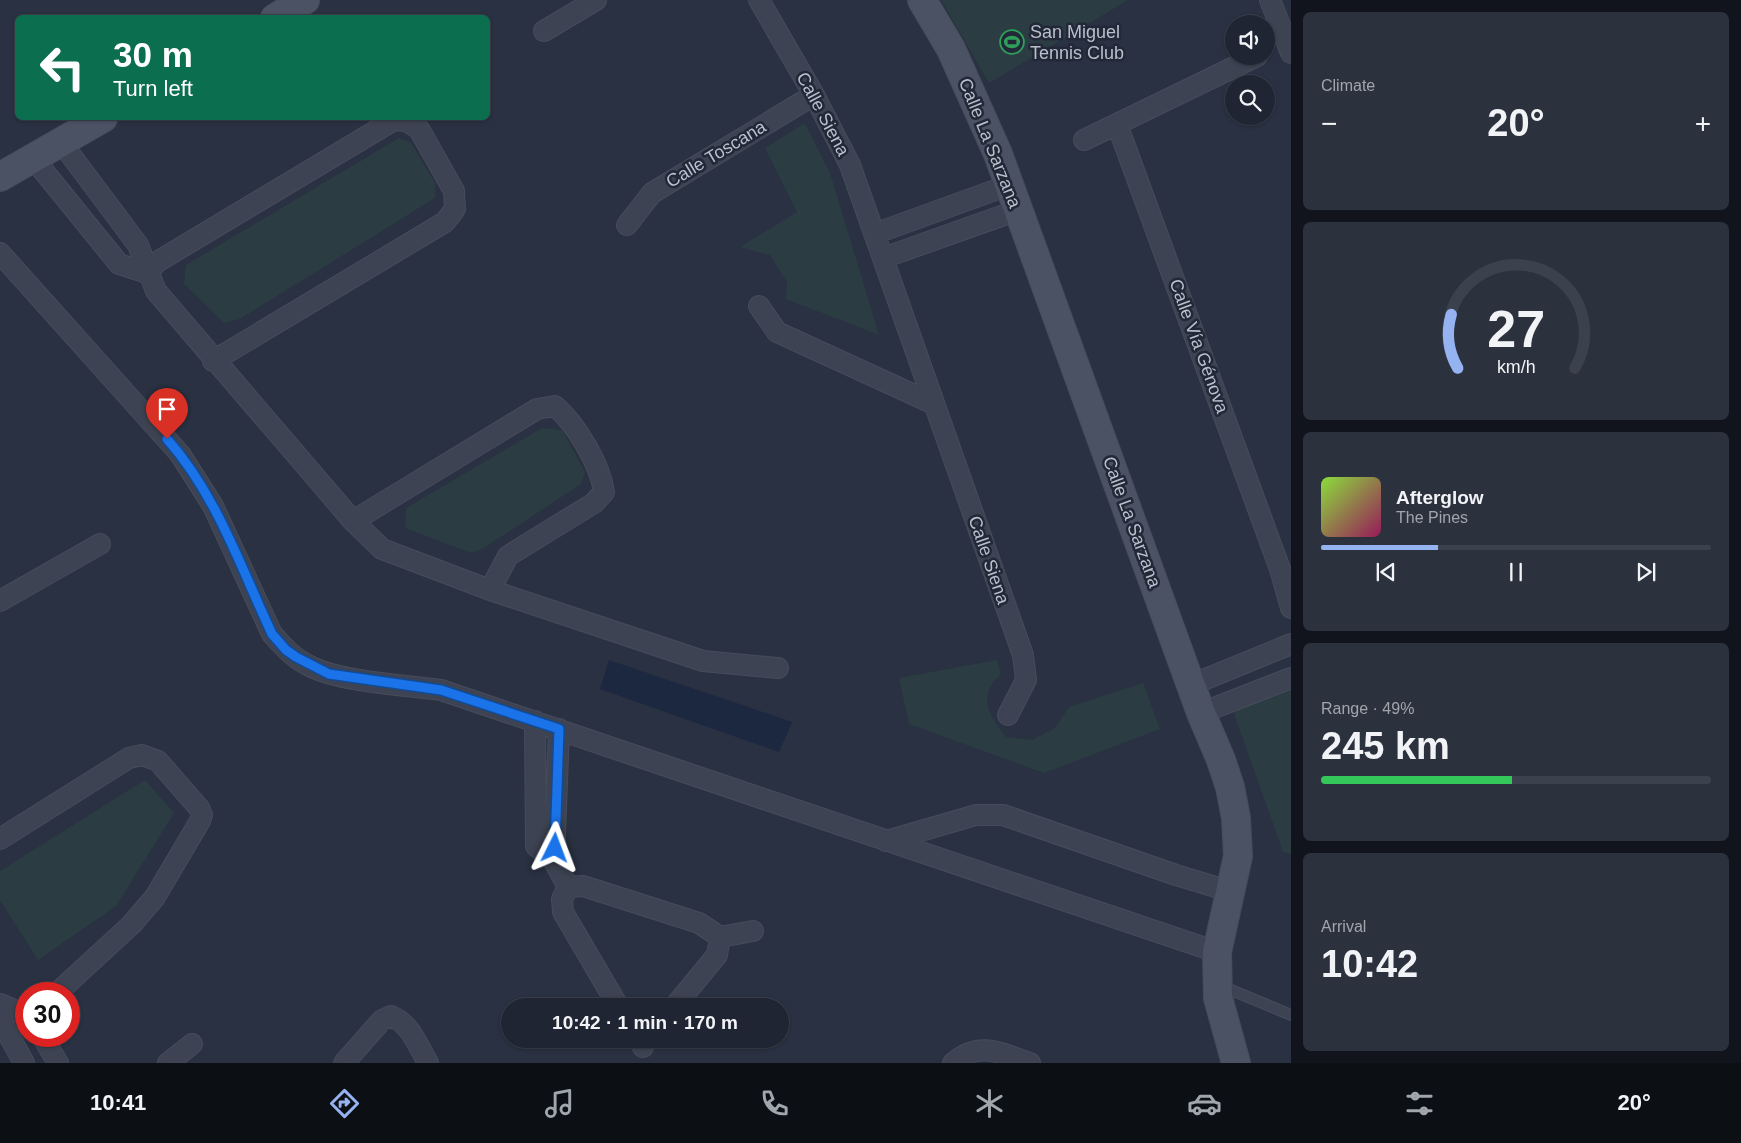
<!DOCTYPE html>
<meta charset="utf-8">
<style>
body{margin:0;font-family:Arial,sans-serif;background:#2c313e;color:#f1f3f6;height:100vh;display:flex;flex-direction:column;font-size:19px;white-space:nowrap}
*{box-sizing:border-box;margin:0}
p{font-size:16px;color:#a1a5ac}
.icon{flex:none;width:28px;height:28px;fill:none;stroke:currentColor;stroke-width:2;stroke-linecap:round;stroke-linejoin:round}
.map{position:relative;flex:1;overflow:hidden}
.details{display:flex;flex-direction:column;gap:12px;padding:12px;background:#11141c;width:450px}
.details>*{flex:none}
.banner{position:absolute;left:15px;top:15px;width:475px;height:105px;border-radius:8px;box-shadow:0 1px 4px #0004,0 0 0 1px #3c424d;background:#0b6e4f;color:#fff;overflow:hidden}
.tools{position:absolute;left:1225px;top:15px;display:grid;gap:10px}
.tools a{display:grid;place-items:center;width:50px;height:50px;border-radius:50%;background:#1f2532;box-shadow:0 1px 4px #0004,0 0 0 1px #3c424d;font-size:25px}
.speed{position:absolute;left:15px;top:982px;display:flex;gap:10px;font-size:25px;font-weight:700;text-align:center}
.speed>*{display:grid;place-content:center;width:65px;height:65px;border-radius:50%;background:#1f2532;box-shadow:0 1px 4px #0004,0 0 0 1px #3c424d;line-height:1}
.speed .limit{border:8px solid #d22;background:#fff;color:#111}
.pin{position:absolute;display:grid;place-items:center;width:42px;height:42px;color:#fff;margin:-51px -21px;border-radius:50% 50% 50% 0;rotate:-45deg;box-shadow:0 0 5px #0007}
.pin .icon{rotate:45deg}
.me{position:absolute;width:55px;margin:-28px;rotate:3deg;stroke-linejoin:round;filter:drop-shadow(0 0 4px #0008)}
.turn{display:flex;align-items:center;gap:18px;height:105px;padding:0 15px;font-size:22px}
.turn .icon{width:65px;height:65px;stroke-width:2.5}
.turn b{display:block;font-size:35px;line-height:42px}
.big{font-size:38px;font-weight:600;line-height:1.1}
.details .tile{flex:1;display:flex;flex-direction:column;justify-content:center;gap:8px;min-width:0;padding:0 18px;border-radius:8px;background:#2c313e}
.details .dial{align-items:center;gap:0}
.dial svg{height:130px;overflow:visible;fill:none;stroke:#3c424d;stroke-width:7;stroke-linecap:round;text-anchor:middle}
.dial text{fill:#f1f3f6;stroke:none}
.song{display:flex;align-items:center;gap:15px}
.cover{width:60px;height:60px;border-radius:8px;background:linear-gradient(135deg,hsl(90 70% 55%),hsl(330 70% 35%))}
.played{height:5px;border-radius:2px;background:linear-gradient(90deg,#95b2f1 30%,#3c424d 30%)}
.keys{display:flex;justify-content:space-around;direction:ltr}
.heat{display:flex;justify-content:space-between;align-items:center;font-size:28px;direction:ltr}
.charge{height:8px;border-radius:4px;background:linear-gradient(90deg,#34c759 49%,#3c424d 0)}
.trip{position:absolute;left:501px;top:998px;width:288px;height:50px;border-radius:25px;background:#1f2532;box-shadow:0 1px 4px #0004,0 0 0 1px #3c424d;font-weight:600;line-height:50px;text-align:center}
.tab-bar{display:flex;height:80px;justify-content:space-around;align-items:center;background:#0c0f14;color:#a1a5ac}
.tab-bar .icon{width:35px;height:35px}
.tab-bar .selected{color:#95b2f1}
.tab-bar b{font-size:22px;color:#f1f3f6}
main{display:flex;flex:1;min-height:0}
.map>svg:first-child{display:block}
</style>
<main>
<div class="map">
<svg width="1291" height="1063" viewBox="0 0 1291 1063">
<rect width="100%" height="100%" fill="#293142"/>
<path fill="#2b3d43" d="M941 0H1128L989 83Z
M805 123 830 173 879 335 786 299 787 282 770 255 740 247 797 212 765 148Z
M399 138 411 143 435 183V198L240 319 224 323 184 284 186 265Z
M542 428 562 430 585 472 581 484 484 548 471 553 405 528 406 508Z
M997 660 1001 674C976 697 989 715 1006 737L1032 740 1055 728 1069 707 1143 683 1160 729 1044 773 909 724 899 678Z
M1291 683V854L1283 852 1232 708Z
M145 780 174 813 116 906 38 960 0 900V871Z"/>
<path fill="#1c2740" d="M609 660 792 722 779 752 600 689Z"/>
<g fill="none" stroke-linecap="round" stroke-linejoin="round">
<g stroke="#474c5b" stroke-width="12">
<path id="lane" d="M1219 985 1291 1015"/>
</g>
<g stroke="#474c5b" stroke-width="22">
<path id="street" d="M759 0 814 95 850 165 1023 655 1026 680 1008 715
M1270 0 1291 53
M544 31 596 0
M1117 124 1280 569 1291 608
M1084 140 1257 56
M61 142 138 245 156 291 353 521 382 549 490 590 703 661 778 668
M33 158 119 264 147 273
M627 225 652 193 814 95
M874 234 1009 185
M0 253 180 454 213 506 272 634C282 645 292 657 306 664 336 682 405 685 441 690L1217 952
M883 258 1018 210
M147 273 157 262 394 120 406 121 419 129 454 191 455 209 445 222 213 361
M759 306 777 332 934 404
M353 521 537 409 555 406C576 424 600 464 604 492L594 503 508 556 490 590
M0 601 100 544
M1191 685 1291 644
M1201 713 1291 678
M535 721 536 846 554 861 568 887
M0 839 129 758 142 755 158 761 199 808 202 815 200 821 155 897 132 924 56 994
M886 841 976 815H1003L1176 875 1229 891
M554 861 559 729
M568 887 583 886 699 923 720 937 717 955 675 1006
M568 887 562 899 563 912 618 1006
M720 937 753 931
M0 1004 26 1015
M0 1019 24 1063
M42 1036 58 1063
M643 1047 644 1039
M168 1063 192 1044
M344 1063 382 1020 391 1016C410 1023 418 1046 428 1063
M953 1063C980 1040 1000 1053 1030 1063"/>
</g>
<g stroke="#474c5b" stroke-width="30">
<path id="secondary" d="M922 0 951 49 998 154 1201 713 1221 760 1230 787 1236 818 1238 856 1217 952 1218 998 1236 1063
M275 18 305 0
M0 177 103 118"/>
</g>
<use href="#lane" stroke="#3d4352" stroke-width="10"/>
<use href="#street" stroke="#3d4352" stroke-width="20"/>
<use href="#secondary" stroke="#4b5264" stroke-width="28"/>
</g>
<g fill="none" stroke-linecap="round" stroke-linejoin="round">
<g stroke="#114b97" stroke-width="12">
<path id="route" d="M167 439C216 494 241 568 272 634L286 650 296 657 329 674 441 690 559 729 555 848"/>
</g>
<use href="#route" stroke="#1a73e8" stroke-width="9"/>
</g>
<defs>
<g id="stadium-ring" transform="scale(1.25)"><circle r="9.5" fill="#222837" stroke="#2e9e5b" stroke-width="1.5"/><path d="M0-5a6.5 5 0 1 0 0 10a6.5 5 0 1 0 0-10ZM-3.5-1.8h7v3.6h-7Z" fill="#2e9e5b"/></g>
</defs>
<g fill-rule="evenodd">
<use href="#stadium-ring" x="1012" y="42"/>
</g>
<g text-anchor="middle" stroke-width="5" stroke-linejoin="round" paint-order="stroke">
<g font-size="18" fill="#babfcc" stroke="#222837" text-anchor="start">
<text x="1030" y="38">San Miguel<tspan x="1030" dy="21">Tennis Club</tspan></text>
</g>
<g font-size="18" fill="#babfcc" stroke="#222837">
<text transform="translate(823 114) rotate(62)" y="6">Calle Siena</text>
<text transform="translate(990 143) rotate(68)" y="6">Calle La Sarzana</text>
<text transform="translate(716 154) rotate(-31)" y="6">Calle Toscana</text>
<text transform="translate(1199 346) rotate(70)" y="6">Calle Vía Génova</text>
<text transform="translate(1132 522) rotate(70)" y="6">Calle La Sarzana</text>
<text transform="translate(989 560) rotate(71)" y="6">Calle Siena</text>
</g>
</g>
</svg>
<div class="tools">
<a><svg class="icon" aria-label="sound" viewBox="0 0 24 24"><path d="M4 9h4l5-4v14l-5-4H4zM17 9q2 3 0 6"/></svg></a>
<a><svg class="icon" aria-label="search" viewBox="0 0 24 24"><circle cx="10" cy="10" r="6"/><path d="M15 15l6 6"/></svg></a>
</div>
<div class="speed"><div class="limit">30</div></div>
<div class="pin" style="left:167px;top:439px;background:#d93025"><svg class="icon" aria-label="arrive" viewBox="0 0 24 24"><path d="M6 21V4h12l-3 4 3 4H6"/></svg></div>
<svg class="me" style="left:555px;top:848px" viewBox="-20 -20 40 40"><path d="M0-17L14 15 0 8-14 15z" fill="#1a73e8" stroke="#fff" stroke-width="4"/></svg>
<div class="trip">10:42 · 1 min · 170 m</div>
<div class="banner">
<div class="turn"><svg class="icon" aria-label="left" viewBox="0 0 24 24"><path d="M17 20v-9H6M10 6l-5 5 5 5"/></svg><div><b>30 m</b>Turn left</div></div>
</div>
</div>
<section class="details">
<div class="tile"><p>Climate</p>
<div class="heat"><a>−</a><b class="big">20°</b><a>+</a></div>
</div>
<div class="tile dial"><svg viewBox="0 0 100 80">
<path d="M14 69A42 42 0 1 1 86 69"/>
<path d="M14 69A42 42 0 0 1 10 36" stroke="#95b2f1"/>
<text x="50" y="56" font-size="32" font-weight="700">27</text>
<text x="50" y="72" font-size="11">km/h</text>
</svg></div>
<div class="tile">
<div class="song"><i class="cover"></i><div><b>Afterglow</b><p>The Pines</p></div></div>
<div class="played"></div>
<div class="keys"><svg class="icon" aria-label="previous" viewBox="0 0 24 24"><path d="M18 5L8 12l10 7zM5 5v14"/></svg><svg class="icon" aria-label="pause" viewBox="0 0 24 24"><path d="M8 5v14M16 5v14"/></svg><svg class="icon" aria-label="next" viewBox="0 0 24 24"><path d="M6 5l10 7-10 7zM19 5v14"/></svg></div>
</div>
<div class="tile"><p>Range · 49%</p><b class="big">245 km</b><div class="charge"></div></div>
<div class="tile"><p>Arrival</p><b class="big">10:42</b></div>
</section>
</main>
<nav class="tab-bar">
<b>10:41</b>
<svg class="icon selected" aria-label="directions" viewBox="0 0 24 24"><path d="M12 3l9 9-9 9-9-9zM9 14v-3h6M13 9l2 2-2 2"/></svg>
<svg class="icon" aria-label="music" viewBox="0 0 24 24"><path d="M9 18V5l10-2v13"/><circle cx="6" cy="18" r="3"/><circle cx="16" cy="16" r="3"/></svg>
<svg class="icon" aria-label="phone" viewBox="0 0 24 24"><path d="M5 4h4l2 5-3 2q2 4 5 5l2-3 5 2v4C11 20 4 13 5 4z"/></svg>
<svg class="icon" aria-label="climate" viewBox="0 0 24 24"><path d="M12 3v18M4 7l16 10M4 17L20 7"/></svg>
<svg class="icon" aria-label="car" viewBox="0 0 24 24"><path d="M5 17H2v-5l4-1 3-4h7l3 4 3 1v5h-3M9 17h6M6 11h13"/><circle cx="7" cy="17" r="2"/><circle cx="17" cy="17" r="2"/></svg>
<svg class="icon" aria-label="filters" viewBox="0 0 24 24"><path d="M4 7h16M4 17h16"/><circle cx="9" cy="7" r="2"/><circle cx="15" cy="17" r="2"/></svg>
<b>20°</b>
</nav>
